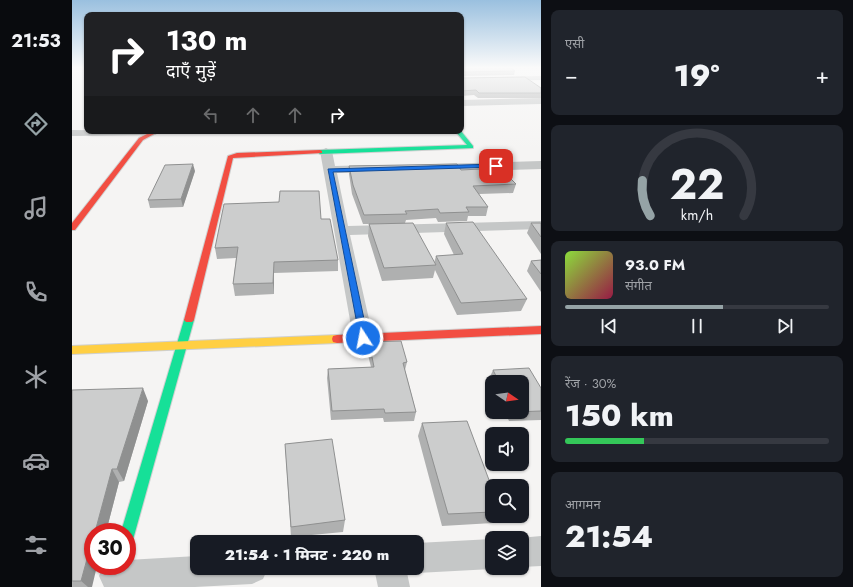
<!DOCTYPE html>
<html lang="hi">
<meta charset="utf-8">
<style>
body{margin:0;font-family:Jost,"Noto Sans Devanagari",sans-serif;background:#20242c;color:#f1f3f6;height:100vh;display:flex;flex-direction:column;font-size:15px;white-space:nowrap}
*{box-sizing:border-box;margin:0}
p{font-size:13px;color:#9ea1a6}
.icon{flex:none;width:22px;height:22px;fill:none;stroke:currentColor;stroke-width:2;stroke-linecap:round;stroke-linejoin:round}
.map{position:relative;flex:1;overflow:hidden}
.panel{display:flex;flex-direction:column;gap:10px;padding:10px;background:#0d0f14;width:312px}
.panel>*{flex:none}
.guide{position:absolute;left:12px;top:12px;width:380px;height:122px;border-radius:8px;box-shadow:0 1px 3px #0004;background:#202124;color:#fff;overflow:hidden}
.needle{width:26px;rotate:103deg}
.controls{position:absolute;left:413px;top:375px;display:grid;gap:8px}
.controls a{display:grid;place-items:center;width:44px;height:44px;border-radius:8px;background:#171b24;box-shadow:0 1px 3px #0004;font-size:20px}
.speed{position:absolute;left:12px;top:523px;display:flex;gap:8px;font-size:20px;font-weight:700;text-align:center}
.speed>*{display:grid;place-content:center;width:52px;height:52px;border-radius:50%;background:#171b24;box-shadow:0 1px 3px #0004;line-height:1}
.speed .limit{border:6px solid #d22;background:#fff;color:#111}
.pin{position:absolute;display:grid;place-items:center;width:34px;height:34px;color:#fff;margin:-17px;border-radius:8px;box-shadow:0 2px 6px #0006}
.me{position:absolute;width:44px;margin:-22px;rotate:349deg;stroke-linejoin:round;filter:drop-shadow(0 0 3px #0008)}
.turn{display:flex;align-items:center;gap:14px;height:84px;padding:0 16px;font-size:18px}
.turn .icon{width:52px;height:52px;stroke-width:2.5}
.turn b{display:block;font-size:28px;line-height:34px}
.lanes{display:flex;align-items:center;height:38px;padding:0 16px;background:#0003;justify-content:center;gap:20px;direction:ltr}
.lanes .off{opacity:.35}
.big{font-size:30px;font-weight:800;line-height:1.1}
.panel .widget{flex:1;display:flex;flex-direction:column;justify-content:center;gap:6px;min-width:0;padding:0 14px;border-radius:8px;background:#20242c}
.panel .dial{align-items:center;gap:0}
.dial svg{height:104px;overflow:visible;fill:none;stroke:#363941;stroke-width:7;stroke-linecap:round;text-anchor:middle}
.dial text{fill:#f1f3f6;stroke:none}
.song{display:flex;align-items:center;gap:12px}
.cover{width:48px;height:48px;border-radius:6px;background:linear-gradient(135deg,hsl(90 70% 55%),hsl(340 70% 35%))}
.played{height:4px;border-radius:2px;background:linear-gradient(90deg,#95a3a6 60%,#363941 60%)}
.keys{display:flex;justify-content:space-around;direction:ltr}
.heat{display:flex;justify-content:space-between;align-items:center;font-size:22px;direction:ltr}
.charge{height:6px;border-radius:3px;background:linear-gradient(90deg,#34c759 30%,#363941 0)}
.trip{position:absolute;left:118px;top:535px;width:234px;height:40px;border-radius:8px;background:#171b24;box-shadow:0 1px 3px #0004;font-weight:800;line-height:40px;text-align:center}
main{display:flex;flex:1;min-height:0}
.dock{display:flex;flex-direction:column;width:72px;justify-content:space-around;align-items:center;background:#090b0e;color:#9ea1a6}
.dock .icon{width:28px;height:28px}
.dock .selected{color:#95a3a6}
.dock b{font-size:18px;color:#f1f3f6}
.map>svg:first-child{display:block}
</style>
<main>
<nav class="dock">
<b>21:53</b>
<svg class="icon selected" aria-label="directions" viewBox="0 0 24 24"><path d="M12 3l9 9-9 9-9-9zM9 14v-3h6M13 9l2 2-2 2"/></svg>
<svg class="icon" aria-label="music" viewBox="0 0 24 24"><path d="M9 18V5l10-2v13"/><circle cx="6" cy="18" r="3"/><circle cx="16" cy="16" r="3"/></svg>
<svg class="icon" aria-label="phone" viewBox="0 0 24 24"><path d="M5 4h4l2 5-3 2q2 4 5 5l2-3 5 2v4C11 20 4 13 5 4z"/></svg>
<svg class="icon" aria-label="climate" viewBox="0 0 24 24"><path d="M12 3v18M4 7l16 10M4 17L20 7"/></svg>
<svg class="icon" aria-label="car" viewBox="0 0 24 24"><path d="M5 17H2v-5l4-1 3-4h7l3 4 3 1v5h-3M9 17h6M6 11h13"/><circle cx="7" cy="17" r="2"/><circle cx="17" cy="17" r="2"/></svg>
<svg class="icon" aria-label="filters" viewBox="0 0 24 24"><path d="M4 7h16M4 17h16"/><circle cx="9" cy="7" r="2"/><circle cx="15" cy="17" r="2"/></svg>
</nav>
<div class="map">
<svg width="469" height="587" viewBox="0 0 469 587">
<rect width="100%" height="100%" fill="#f5f4f3"/>
<g fill="none" stroke-linecap="round" stroke-linejoin="round">
<g stroke="#cfd0d0" stroke-width="2">
<path id="fast" d="M383 131H389L401 146V148L248 154 245 152 248 150 395 145Z
M117 317 120 318 122 320 62 536 60 541 55 543V532H49L112 320 114 318Z"/>
</g>
<g stroke="#cfd0d0" stroke-width="2">
<path id="slow" d="M265 335 269 336 270 339 269 342 265 343 0 354V346Z"/>
</g>
<g stroke="#cfd0d0" stroke-width="2">
<path id="jam" d="M81 131H95L84 133 71 140 3 230H0V223L67 138Z
M248 150 250 151V153L161 158 122 320 120 322H114L112 320 156 156 165 153Z
M469 326V334L265 343 261 342 260 339 261 336 265 335Z"/>
</g>
<path fill="#c5c7c7" fill-rule="evenodd" d="M469 76V80L389 82V78Z
M469 98V104L389 106V100Z
M0 130 87 131 88 132 83 135 0 136Z
M254 148 260 151 263 166 302 165 308 169 302 173H265L276 226 469 221V229L278 235 301 337 298 342 291 344 284 342 281 337 248 151Z
M469 161V169L364 172 358 168 364 164Z
M469 536V566L450 567V538H447Z
M420 539V568H423L420 569 345 573 334 568H345V543Z
M125 556V568H196L191 579 180 584 123 587H32L27 576 31 566H55V560Z
M302 568H334L338 587H306Z"/>
<use href="#fast" fill="#16e098" fill-rule="evenodd"/>
<use href="#slow" fill="#ffcf43" fill-rule="evenodd"/>
<use href="#jam" fill="#f24e42" fill-rule="evenodd"/>
</g>
<path fill="#afb0b0" d="M389 68 443 71 442 75 389 76Z
M389 78 469 88V98H406L402 95 389 96Z
M277 166 389 170 444 184 441 193 407 194 416 207 414 216H396L395 221 366 222 364 218 334 220 333 223 362 263 364 256 382 255 372 234 374 223 455 299 449 311 385 315 363 270 361 278 310 281 296 236 297 224H291L280 194 277 174Z
M123 171 111 207 78 208 76 200Z
M249 219 266 260V271L202 273V294L163 296 161 284 164 258 145 259 143 248Z
M459 223H469V254L455 233Z
M469 260V292L455 271 459 261Z
M297 342 335 362 333 370 344 412 342 421 312 422 311 418 259 420 255 378 256 369 299 367 295 351Z
M421 370 469 388V420L437 421 433 412H450V382H420V386L417 379Z
M0 390 76 401 52 481 47 482 34 532H21L20 587H0Z
M350 423 420 488V516H426L421 523 370 526 346 436Z
M213 444 273 520 271 532 219 537Z"/>
<path fill="#8f9090" d="M121 164 123 171 111 207 109 199Z
M202 262V294L201 283Z
M71 388 76 401 52 481 45 469Z
M40 469 47 482 34 532H23Z
M21 537V566H25L20 587H16L9 581Z"/>
<path fill="#cccdcd" stroke="#8f9090" d="M389 68H439L443 71 390 72 389 78Z
M453 77 469 88V93H407L404 90 389 91V78Z
M121 164 109 199 76 200 93 165Z
M385 164 389 170 428 168 444 184 401 186 416 207H394L397 212 368 213 366 209 333 211 335 214 292 215 281 185 277 166Z
M208 191H247L249 219H258L266 260 202 262 201 283 161 284 166 247 143 248 152 204 207 202Z
M401 222 455 299 389 303 364 256 391 254 374 223Z
M341 223 364 265 312 268 297 224Z
M459 223H469V237Z
M469 260V274L459 261Z
M329 341 335 362 331 363 344 412 313 413 312 409 260 411 256 369 302 367 297 342Z
M457 368 469 388V411L442 412H450V382H427L421 370Z
M71 388 45 469H40L23 532H21V537L9 581H0V390Z
M395 421 420 488V512L376 514 350 423Z
M260 439 273 520 219 527 213 444Z"/>
<linearGradient id="sky" x2="0" y2="1"><stop stop-color="#9ac0df"/><stop offset="0.45" stop-color="#fafafa"/><stop offset="1" stop-color="#fafafa" stop-opacity="0"/></linearGradient>
<rect width="469" height="150" fill="url(#sky)"/>
<path fill="#1a73e8" stroke="#114b97" d="M424 164 427 166 426 167 261 172 296 338 295 340H288L256 169Z"/>
</svg>
<div class="controls">
<a><svg class="needle" viewBox="-14 -14 28 28"><path d="M0-13l5 13h-10z" fill="#e53935"/><path d="M0 13l5-13h-10z" fill="#9ea1a6"/></svg></a>
<a><svg class="icon" aria-label="sound" viewBox="0 0 24 24"><path d="M4 9h4l5-4v14l-5-4H4zM17 9q2 3 0 6"/></svg></a>
<a><svg class="icon" aria-label="search" viewBox="0 0 24 24"><circle cx="10" cy="10" r="6"/><path d="M15 15l6 6"/></svg></a>
<a><svg class="icon" aria-label="layers" viewBox="0 0 24 24"><path d="M12 4l9 5-9 5-9-5zM3 14l9 5 9-5"/></svg></a>
</div>
<div class="speed"><div class="limit">30</div></div>
<div class="pin" style="left:424px;top:166px;background:#d93025"><svg class="icon" aria-label="arrive" viewBox="0 0 24 24"><path d="M6 21V4h12l-3 4 3 4H6"/></svg></div>
<svg class="me" style="left:291px;top:338px" viewBox="-20 -20 40 40"><circle r="17" fill="#1a73e8" stroke="#fff" stroke-width="3"/><path d="M0-11L8 9 0 5-8 9z" fill="#fff"/></svg>
<div class="trip">21:54 · 1 मिनट · 220 m</div>
<div class="guide">
<div class="turn"><svg class="icon" aria-label="right" viewBox="0 0 24 24"><path d="M7 20v-9h11M14 6l5 5-5 5"/></svg><div><b>130 m</b>दाएँ मुड़ें</div></div>
<div class="lanes"><svg class="icon off" aria-label="left" viewBox="0 0 24 24"><path d="M17 20v-9H6M10 6l-5 5 5 5"/></svg><svg class="icon off" aria-label="ahead" viewBox="0 0 24 24"><path d="M12 20V5M6 11l6-6 6 6"/></svg><svg class="icon off" aria-label="ahead" viewBox="0 0 24 24"><path d="M12 20V5M6 11l6-6 6 6"/></svg><svg class="icon" aria-label="right" viewBox="0 0 24 24"><path d="M7 20v-9h11M14 6l5 5-5 5"/></svg></div>
</div>
</div>
<section class="panel">
<div class="widget"><p>एसी</p>
<div class="heat"><a>−</a><b class="big">19°</b><a>+</a></div>
</div>
<div class="widget dial"><svg viewBox="0 0 100 80">
<path d="M14 69A42 42 0 1 1 86 69"/>
<path d="M14 69A42 42 0 0 1 8 42" stroke="#95a3a6"/>
<text x="50" y="56" font-size="32" font-weight="700">22</text>
<text x="50" y="72" font-size="11">km/h</text>
</svg></div>
<div class="widget">
<div class="song"><i class="cover"></i><div><b>93.0 FM</b><p>संगीत</p></div></div>
<div class="played"></div>
<div class="keys"><svg class="icon" aria-label="previous" viewBox="0 0 24 24"><path d="M18 5L8 12l10 7zM5 5v14"/></svg><svg class="icon" aria-label="pause" viewBox="0 0 24 24"><path d="M8 5v14M16 5v14"/></svg><svg class="icon" aria-label="next" viewBox="0 0 24 24"><path d="M6 5l10 7-10 7zM19 5v14"/></svg></div>
</div>
<div class="widget"><p>रेंज · 30%</p><b class="big">150 km</b><div class="charge"></div></div>
<div class="widget"><p>आगमन</p><b class="big">21:54</b></div>
</section>
</main>
